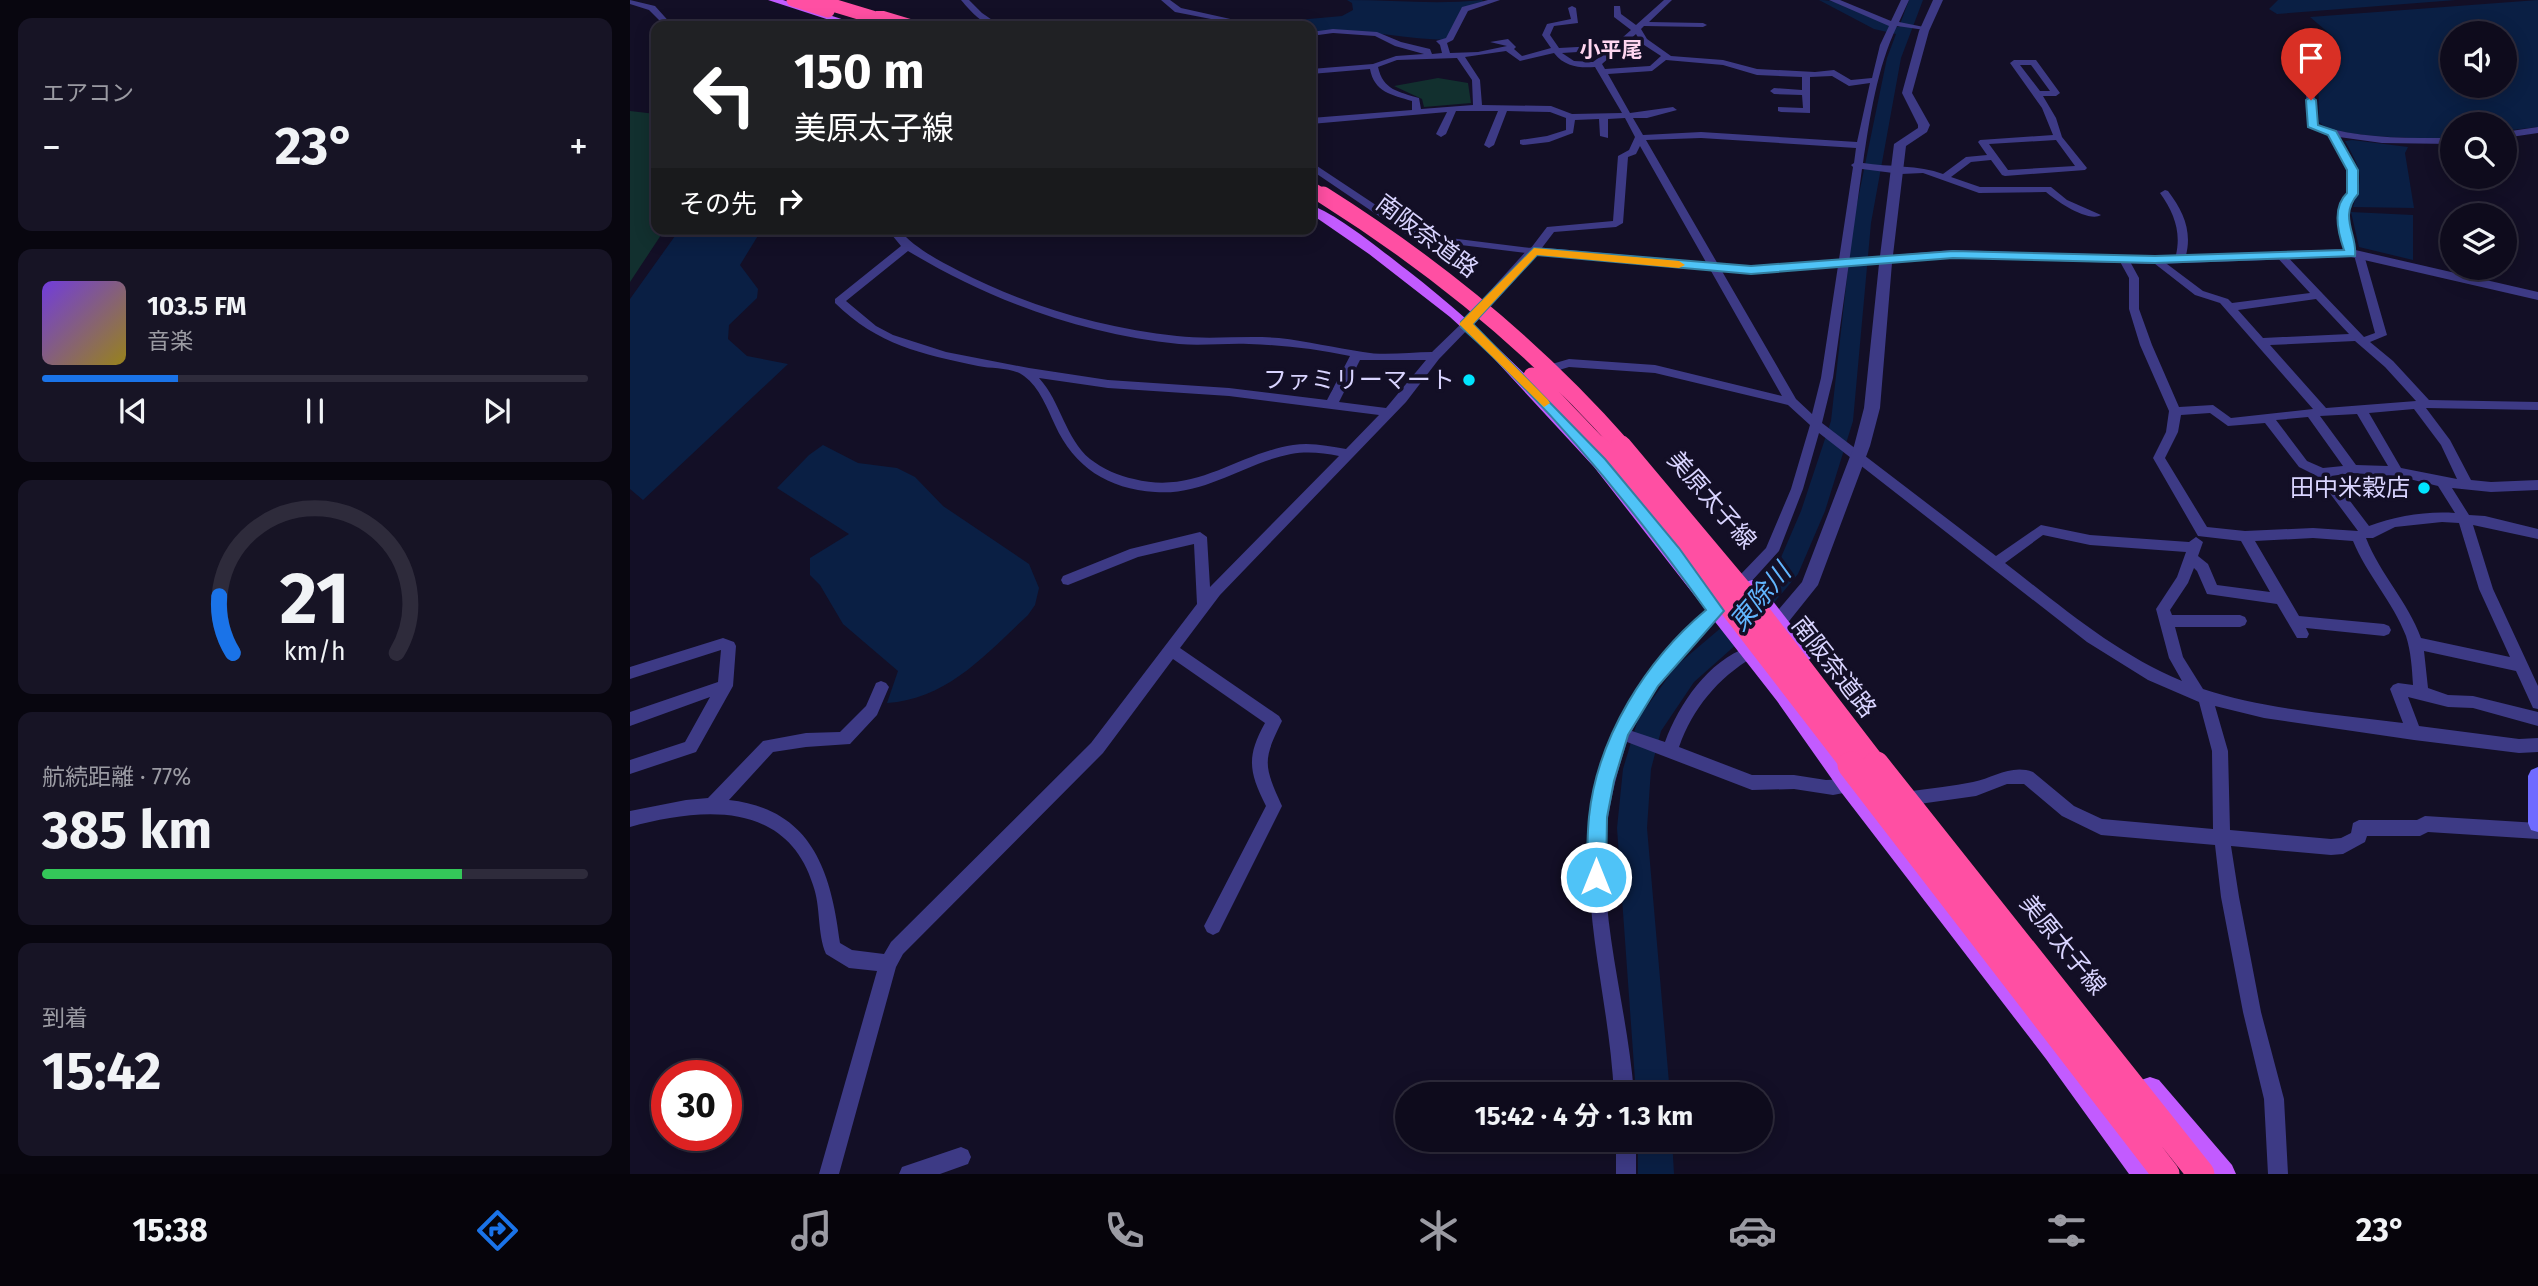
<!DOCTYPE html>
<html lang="ja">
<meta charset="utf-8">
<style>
body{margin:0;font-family:"Fira Sans","Noto Sans JP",sans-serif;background:#171425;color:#f1f3f6;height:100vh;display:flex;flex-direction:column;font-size:26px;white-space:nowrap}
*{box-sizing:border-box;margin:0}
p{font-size:23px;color:#9b9ba3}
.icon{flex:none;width:38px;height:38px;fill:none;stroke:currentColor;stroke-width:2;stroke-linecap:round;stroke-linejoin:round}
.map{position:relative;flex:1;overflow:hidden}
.sheet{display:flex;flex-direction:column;gap:18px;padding:18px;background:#08060f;width:630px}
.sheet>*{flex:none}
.hud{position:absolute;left:21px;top:21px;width:665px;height:214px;border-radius:14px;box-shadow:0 4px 18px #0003,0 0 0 2px #2e2b3b;background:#202124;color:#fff;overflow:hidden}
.tools{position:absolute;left:1810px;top:21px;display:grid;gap:14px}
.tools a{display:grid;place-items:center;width:77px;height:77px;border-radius:50%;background:#0e0b1c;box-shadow:0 4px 18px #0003,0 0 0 2px #2e2b3b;font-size:35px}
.speed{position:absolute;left:21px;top:1060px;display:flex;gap:14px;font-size:35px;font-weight:700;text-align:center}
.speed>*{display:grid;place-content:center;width:91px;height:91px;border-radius:50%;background:#0e0b1c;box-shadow:0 4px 18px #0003,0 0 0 2px #2e2b3b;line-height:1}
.speed .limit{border:10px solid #d22;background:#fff;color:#111}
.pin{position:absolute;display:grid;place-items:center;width:60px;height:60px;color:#fff;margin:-72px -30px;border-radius:50% 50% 50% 0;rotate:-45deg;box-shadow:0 0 7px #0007}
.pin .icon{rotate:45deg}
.me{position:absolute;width:77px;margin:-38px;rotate:0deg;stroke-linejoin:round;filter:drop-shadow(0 0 5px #0008)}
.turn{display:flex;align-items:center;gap:24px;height:147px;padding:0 28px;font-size:32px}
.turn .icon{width:91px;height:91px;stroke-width:2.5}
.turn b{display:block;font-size:49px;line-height:60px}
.then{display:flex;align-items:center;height:66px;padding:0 28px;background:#0003;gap:14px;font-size:26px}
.big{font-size:52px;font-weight:700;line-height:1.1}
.sheet .card{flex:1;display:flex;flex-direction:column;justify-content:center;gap:10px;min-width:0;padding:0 24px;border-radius:14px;background:#171425}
.sheet .dial{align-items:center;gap:0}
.dial svg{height:182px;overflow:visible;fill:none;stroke:#2e2b3b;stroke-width:7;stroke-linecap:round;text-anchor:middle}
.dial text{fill:#f1f3f6;stroke:none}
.song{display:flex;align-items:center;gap:21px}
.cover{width:84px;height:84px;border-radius:10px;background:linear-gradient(135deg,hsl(260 70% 55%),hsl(50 70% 35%))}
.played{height:7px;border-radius:4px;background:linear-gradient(90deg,#1a73e8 25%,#2e2b3b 25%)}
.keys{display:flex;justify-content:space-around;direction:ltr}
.heat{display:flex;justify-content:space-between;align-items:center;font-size:38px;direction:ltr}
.charge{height:10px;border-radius:5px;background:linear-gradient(90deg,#34c759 77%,#2e2b3b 0)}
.trip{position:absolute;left:765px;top:1082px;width:378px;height:70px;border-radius:35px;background:#0e0b1c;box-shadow:0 4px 18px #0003,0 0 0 2px #2e2b3b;font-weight:700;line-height:70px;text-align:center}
.menu{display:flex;height:112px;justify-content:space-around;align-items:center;background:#06040b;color:#9b9ba3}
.menu .icon{width:49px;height:49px}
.menu .selected{color:#1a73e8}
.menu b{font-size:32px;color:#f1f3f6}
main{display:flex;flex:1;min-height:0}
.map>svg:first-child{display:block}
</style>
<main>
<section class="sheet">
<div class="card"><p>エアコン</p>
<div class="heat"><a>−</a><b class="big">23°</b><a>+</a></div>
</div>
<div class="card">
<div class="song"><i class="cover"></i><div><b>103.5 FM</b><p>音楽</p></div></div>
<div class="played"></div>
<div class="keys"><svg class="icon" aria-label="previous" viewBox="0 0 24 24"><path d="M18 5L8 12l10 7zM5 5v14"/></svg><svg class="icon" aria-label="pause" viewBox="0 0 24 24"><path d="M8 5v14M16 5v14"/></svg><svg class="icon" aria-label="next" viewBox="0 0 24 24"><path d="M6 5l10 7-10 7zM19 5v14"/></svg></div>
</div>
<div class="card dial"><svg viewBox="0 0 100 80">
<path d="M14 69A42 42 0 1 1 86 69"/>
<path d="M14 69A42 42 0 0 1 8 44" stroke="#1a73e8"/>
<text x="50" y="56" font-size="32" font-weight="700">21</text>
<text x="50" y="72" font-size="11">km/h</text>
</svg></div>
<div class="card"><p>航続距離 · 77%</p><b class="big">385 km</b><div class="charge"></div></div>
<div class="card"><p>到着</p><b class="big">15:42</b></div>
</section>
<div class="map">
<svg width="1908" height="1174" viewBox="0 0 1908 1174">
<rect width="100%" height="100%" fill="#130f26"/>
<path fill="#12302f" d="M808 78 838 83 841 103 794 107 792 99 764 86Z
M0 111 26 114V229H35L0 282Z"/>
<path fill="#0a1f44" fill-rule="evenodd" d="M717 0C762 0 807 5 852 0L854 3 831 9 817 40C771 39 727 27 681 32V26L625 24 712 16 723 10 722 3Z
M1648 0H1826L1647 14 1639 9Z
M1908 0V127L1874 131V124H1822V139C1795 138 1705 139 1689 122L1688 60 1704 42 1701 35 1680 17ZM1822 33H1874V86H1822Z
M1722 140 1778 147 1775 153 1784 208 1723 207C1733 174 1733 174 1715 141Z
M1721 212 1783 215V260L1729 247Z
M50 229H132L110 265 128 289 127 298 99 325 98 339 117 356 158 364 13 500 0 489V299Z
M193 445 228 463 267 468 285 477 313 506 399 564 409 588 405 605 398 615C357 653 318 699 257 703L268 671 213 624 190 585 180 575V558L219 534 147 488 179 455Z"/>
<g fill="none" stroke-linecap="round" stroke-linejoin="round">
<path fill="#0a1f44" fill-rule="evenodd" d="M1189 0C1218 0 1241 20 1269 27L1279 0H1293L1271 58 1241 223 1223 421 1195 511 1168 574 1117 635 1064 682 1031 731 1021 769 1017 828 1040 1094H1006L987 828 993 769 1008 719 1046 666 1099 621 1149 562 1171 511 1201 421 1223 223 1257 58 1266 34 1244 29Z
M1008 1139H1042L1044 1174H1008Z"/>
<path fill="#3d3a85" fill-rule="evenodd" d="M0 0 25 6 43 26H35L19 10 0 4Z
M331 0H339L352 13 371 26C354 27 342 13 331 0Z
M531 0H540L551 8 632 26H617L545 12Z
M858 0H870L838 11 823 40 817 43 820 53 848 52 877 46 860 42 878 39 886 47 884 49 892 56 921 48 912 35 917 24 941 19 938 8 942 6 946 8 948 23 924 26 920 35 929 48 984 45 1001 30 984 17V6H990L991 14 1006 25 1034 0H1042L1019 22 1073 23 1077 25 1073 27 1014 26 1011 29 1017 39 1041 56 1093 60 1127 69 1185 72 1204 70 1221 80 1242 78 1250 45 1259 26 1199 0H1210L1261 21 1271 0H1279L1269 22 1299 28 1295 30 1267 26C1247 68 1240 117 1233 163 1259 167 1289 165 1313 174L1336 157 1357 155 1348 142 1350 140 1423 135 1412 108 1380 63 1384 60H1406L1430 93 1426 96H1413L1426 118 1432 137 1457 168 1455 170 1375 176 1372 175 1361 160 1341 162 1321 177 1350 187H1421L1437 200 1471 215C1459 223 1426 201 1416 192L1349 193 1293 173 1271 174 1232 169 1203 378 1192 423 1366 556 1411 525 1460 535 1559 542 1566 537 1573 542 1568 556 1578 564 1587 585 1640 592 1611 541 1568 536 1523 458 1536 432 1539 411 1510 345 1499 309V278L1488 258 1493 255 1497 256 1509 278V309L1522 345 1549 407 1583 405 1601 418 1683 409 1590 303 1565 295 1520 260 1525 257 1529 258 1573 291 1598 299 1602 303 1680 293 1644 254 1645 252H1653L1734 337 1745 333 1724 255 1716 253C1710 235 1701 207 1718 193L1717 170 1698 135 1678 127 1674 60 1663 45 1670 43 1682 60 1687 125C1731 139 1777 138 1822 138V144L1752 143 1709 137 1727 170 1728 194 1721 201 1718 230 1726 253 1734 255 1757 335 1740 342 1763 361 1799 400 1908 402V410L1796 408 1820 440 1841 480 1861 482 1908 480V490L1861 492 1822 488 1839 515 1855 516 1908 529V539L1843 525 1863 589 1908 686V709L1903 708 1886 671 1794 651 1798 688 1818 695 1843 696 1908 712V726L1843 708 1818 707 1778 697 1789 726 1889 739 1908 738V752L1889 753 1784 740 1634 718 1585 706 1598 751 1600 830 1701 839 1711 838 1721 833 1723 823 1729 820H1787L1795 816 1908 823V839L1798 832 1790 836H1737L1735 842 1713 854 1701 855 1601 846 1609 897 1631 1012 1654 1099 1658 1174H1638L1634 1099 1613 1012 1591 897 1585 845 1471 835 1432 816 1394 784H1377L1346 796 1282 805 1276 803 1274 798 1276 793 1282 791C1302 788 1323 786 1343 782 1364 778 1381 764 1403 772L1444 806 1472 819 1583 829 1582 751 1569 702 1518 680 1457 642 1189 433 1173 489 1149 551 1120 583H1110L1108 579 1110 575 1136 548 1161 489 1180 425 1158 405 1025 373 939 367 926 371 920 367 922 364 939 359 1025 365 1152 396 1010 146 1006 154 998 157 993 223 986 227 924 232 908 253 904 254 790 240 774 233 681 170V163L684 164 782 229 796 235 901 248 917 227 983 221 988 156 999 150 1005 137 995 118 978 119V138L970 136 969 119 945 120 943 133 919 142 893 145 890 144V140L917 136 936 130V118L920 112 877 111 864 145 859 148 854 145 868 111H826L816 134 811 137 806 134 817 112 681 124V118L782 110V101C762 95 744 92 740 69L681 74V69L743 64 766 56 794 54 765 46 745 36 703 33 681 36V32L703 29 747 32 771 42 800 49 802 54 812 53 810 45 806 41 816 38 832 7ZM1006 34 1011 43 1031 56 1020 66 975 69 972 64ZM979 50 963 62 944 61 932 53ZM876 51 890 61 924 53C935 67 949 68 965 67L992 113 942 114 921 106 852 105 850 80 835 57ZM827 58 842 80 843 105 791 109 789 98C769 92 753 90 748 67L767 60ZM1036 60 1093 65 1127 75 1172 77V90L1144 88 1140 91 1144 94 1172 95 1173 108 1148 107V111L1151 112 1180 113V77L1202 76 1219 86 1240 83 1227 142 1071 132 1013 135 1003 118H1017L1047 110 1043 107 1000 113 978 74 1022 71ZM1390 65H1401L1420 91H1410ZM1071 138 1226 148 1224 163 1221 165 1223 167 1191 378 1182 414 1166 399 1016 140ZM1426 140 1445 166 1378 170 1359 144ZM1686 299 1719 334 1633 338 1608 310ZM1725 341 1755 367 1786 401 1696 408 1640 345ZM1784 409 1811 445 1827 479 1771 468 1739 413ZM1580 413 1598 426 1635 423 1669 467 1687 476 1728 531 1683 528 1615 531 1577 527 1535 458 1548 432 1551 415ZM1727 414 1758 466 1726 465 1690 416ZM1678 417 1713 466 1693 468 1677 461 1646 420ZM1722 473 1767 476 1808 486 1825 513C1796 511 1766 516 1739 526L1701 476ZM1812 522 1829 523 1849 589 1880 657 1791 638C1778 602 1750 574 1736 538H1743L1765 527ZM1413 535 1460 545 1556 552 1547 577 1526 609 1539 658 1552 681C1486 654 1432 607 1375 563ZM1683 538 1723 541C1737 575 1763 602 1776 636 1781 652 1782 668 1783 685L1768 683 1763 685 1760 689 1773 723C1706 714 1637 710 1573 689L1553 657 1545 627H1610L1615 625 1617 621 1615 617 1610 615H1542L1540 610 1558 583 1564 568 1567 571 1577 594 1647 604 1667 638H1677L1679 634 1676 628 1754 636 1759 634 1761 630 1759 626 1754 624 1669 616 1625 541Z
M435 22H438V26H423Z
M1908 127V133L1874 138V132Z
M1535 190 1538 191C1554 212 1563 233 1555 259L1550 262 1545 259C1552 234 1545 214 1530 193Z
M257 229H268C285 248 306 259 329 271 397 306 471 328 547 336 581 340 615 335 649 338 677 341 705 348 733 352 754 356 780 352 802 352L832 323 836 322 842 325 809 359 776 402 590 595 550 648 649 716 652 721C632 761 634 766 652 806L589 932 583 935 577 932 574 926 636 806C619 772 616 757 635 723L543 659 473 753 273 954 266 967 209 1174H189L247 971 219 968 196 954C187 933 191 907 183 885 156 799 70 808 0 827V811L56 800 78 798 133 741 176 733 210 732 236 706 246 683 251 681 256 683 259 687 247 715 220 744 176 747 143 752 99 800C182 809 201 871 210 943L222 950 254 954 261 942 461 743 567 604 564 544 508 557 438 585 433 584 431 580 433 576 500 549 570 532 577 537 580 587 709 456C693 453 678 451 661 454 614 463 575 496 525 492 478 489 444 467 425 425 417 408 410 388 394 376 382 367 362 369 348 366 291 354 248 345 205 303V299L271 246ZM278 251C361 301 452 334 549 344 572 346 596 343 619 344 653 345 687 349 720 356L697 400 599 388 478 380 399 368 316 352 263 335 246 326 216 301ZM730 360H796L756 408 709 402ZM409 378 478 388 599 396 749 415 716 449C698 446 681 442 663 445 606 454 566 495 504 479 489 476 473 469 460 459 435 438 431 402 409 378Z
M1086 605 1091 607 1093 611 1091 615C1054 650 1025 685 1002 731L1035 742C1049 704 1078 661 1118 647L1123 649 1125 653 1123 657C1087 679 1063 708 1049 747L1122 775H1164L1196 780 1218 779 1224 781 1226 786 1224 791 1203 795 1164 789 1122 790 997 742C985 778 976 815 975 853 973 934 998 1013 1004 1094H984C978 975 935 872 978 753 981 745 981 736 984 728L988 727C1013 678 1041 644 1081 607Z
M93 638 104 642 106 646 103 686 66 752 0 774V760L55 742 80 697 0 726V712L88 682 91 650 0 679V667Z
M986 1139H1006V1174H986Z
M331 1147 338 1150 341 1157 338 1164 310 1174H269L272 1167Z"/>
<path fill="#3d3a85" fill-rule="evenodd" d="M1303 0H1313L1299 31 1282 93 1300 125 1297 132 1276 146 1263 255 1323 250 1525 256 1721 249 1908 292V300L1721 257 1525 264 1323 258 1262 263 1250 408 1240 446 1188 585 1156 625H1144L1141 620 1144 615 1172 582 1224 446 1234 408 1249 264 1121 274 907 255 841 328 836 329 829 325 899 248 904 247 1121 266 1250 256 1264 144 1288 128V125L1272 93 1289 31Z"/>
<path fill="#6f6bff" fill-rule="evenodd" d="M1908 767V832L1901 830 1898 823V776L1901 770Z"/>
<path fill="#c25bff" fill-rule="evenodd" d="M138 0H153L233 26H218Z
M681 205C710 216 752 251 777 270 927 386 1044 539 1159 688 1183 718 1203 751 1227 782 1325 910 1427 1035 1523 1165L1527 1174H1499L1416 1059 1211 792 1147 701 964 467 856 350 820 317 739 254 681 214Z
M1122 580 1128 582 1180 649 1182 654 1180 659 1173 662 1166 659 1116 592 1113 587 1116 582Z
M1520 1077 1529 1080 1602 1165 1606 1174H1576L1511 1098 1508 1089 1511 1080Z"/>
<path fill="#ff4fa3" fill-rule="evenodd" d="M246 11H254L304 26H285L246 15Z"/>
<path stroke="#ff4fa3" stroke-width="13" d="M163 0 198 11
M186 0 272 26
M681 188 696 197"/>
<path stroke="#ff4fa3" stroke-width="17" d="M693 195C804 265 906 348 993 447
M902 376 970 447"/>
<path stroke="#ff4fa3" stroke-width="21" d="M968 446 1038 527 1223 767
M991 446 1116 595 1248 767"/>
<path stroke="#ff4fa3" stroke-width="27" d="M1221 765 1536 1174
M1246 765 1571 1174"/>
</g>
<path fill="#4fc3f7" stroke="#337fa1" stroke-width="2" d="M1681 97 1686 100 1688 125 1706 131 1728 170V194C1708 217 1728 235 1725 256L1525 263 1323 258 1121 274 907 255 843 324 975 459 1049 548 1094 611 1028 686 998 735 984 781 977 817 976 877 973 883 966 886 959 883 957 877C957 857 957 837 959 817 967 738 1016 660 1076 610 1004 509 924 410 831 327V322L904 248 1121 266 1323 251 1525 256 1714 250C1708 233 1702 207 1717 193V170L1698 135 1678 127 1676 100Z"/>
<path fill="#f59e0b" d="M904 248 1049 261 1055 265 1049 268 907 255 843 324 918 400 920 403 914 407 829 324Z"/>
<g fill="#00e5ff" stroke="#130f26" stroke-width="2.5">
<circle cx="839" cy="380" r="7"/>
<circle cx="1794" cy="488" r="7"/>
</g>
<g text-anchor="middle" stroke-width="7" stroke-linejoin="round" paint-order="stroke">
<g font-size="21" font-weight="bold" fill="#ffd6f0" stroke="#130f26">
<text x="981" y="57">小平尾</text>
</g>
<g font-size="24" fill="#d9d4ff" stroke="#130f26">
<text transform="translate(797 236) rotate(37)" y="8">南阪奈道路</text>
<text transform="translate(1082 500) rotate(49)" y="8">美原太子線</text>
<text transform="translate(1204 667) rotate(52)" y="8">南阪奈道路</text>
<text transform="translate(1433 945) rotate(51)" y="8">美原太子線</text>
</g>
<g font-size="24" fill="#d9d4ff" stroke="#130f26" text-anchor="end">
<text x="825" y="388">ファミリーマート</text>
<text x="1780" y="496">田中米穀店</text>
</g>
<g font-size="26" font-style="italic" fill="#62b6ff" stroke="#130f26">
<text transform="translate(1130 597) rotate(-50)" y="9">東除川</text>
</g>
</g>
</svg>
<div class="tools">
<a><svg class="icon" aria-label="sound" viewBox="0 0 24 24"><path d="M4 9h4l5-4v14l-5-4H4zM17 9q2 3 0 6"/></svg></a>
<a><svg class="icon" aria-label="search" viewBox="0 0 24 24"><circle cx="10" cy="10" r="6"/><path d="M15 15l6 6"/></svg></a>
<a><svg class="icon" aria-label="layers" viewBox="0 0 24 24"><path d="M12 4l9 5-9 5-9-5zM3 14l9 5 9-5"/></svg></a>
</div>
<div class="speed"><div class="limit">30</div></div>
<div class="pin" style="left:1681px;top:100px;background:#d93025"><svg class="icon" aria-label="arrive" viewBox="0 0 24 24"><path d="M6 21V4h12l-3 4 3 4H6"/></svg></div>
<svg class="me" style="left:966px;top:877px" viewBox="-20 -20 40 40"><circle r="17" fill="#4fc3f7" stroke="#fff" stroke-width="3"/><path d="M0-11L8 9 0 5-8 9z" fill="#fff"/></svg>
<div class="trip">15:42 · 4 分 · 1.3 km</div>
<div class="hud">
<div class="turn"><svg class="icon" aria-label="left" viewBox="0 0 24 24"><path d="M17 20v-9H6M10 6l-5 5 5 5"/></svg><div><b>150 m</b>美原太子線</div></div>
<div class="then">その先<svg class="icon" aria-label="right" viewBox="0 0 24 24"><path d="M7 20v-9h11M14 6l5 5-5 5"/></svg></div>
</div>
</div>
</main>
<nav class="menu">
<b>15:38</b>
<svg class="icon selected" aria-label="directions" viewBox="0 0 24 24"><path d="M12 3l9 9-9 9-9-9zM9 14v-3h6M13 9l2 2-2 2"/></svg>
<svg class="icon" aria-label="music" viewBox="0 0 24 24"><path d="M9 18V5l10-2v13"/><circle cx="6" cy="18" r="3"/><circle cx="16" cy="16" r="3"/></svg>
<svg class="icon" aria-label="phone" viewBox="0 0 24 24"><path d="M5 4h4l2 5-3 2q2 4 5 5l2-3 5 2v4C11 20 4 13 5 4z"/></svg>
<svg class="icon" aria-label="climate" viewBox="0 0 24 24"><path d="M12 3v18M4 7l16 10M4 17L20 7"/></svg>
<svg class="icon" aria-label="car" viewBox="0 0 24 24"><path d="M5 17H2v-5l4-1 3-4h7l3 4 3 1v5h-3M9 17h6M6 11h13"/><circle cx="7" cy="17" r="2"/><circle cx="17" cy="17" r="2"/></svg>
<svg class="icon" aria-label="filters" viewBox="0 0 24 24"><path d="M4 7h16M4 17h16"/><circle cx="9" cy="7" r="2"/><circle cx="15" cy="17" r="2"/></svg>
<b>23°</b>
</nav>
